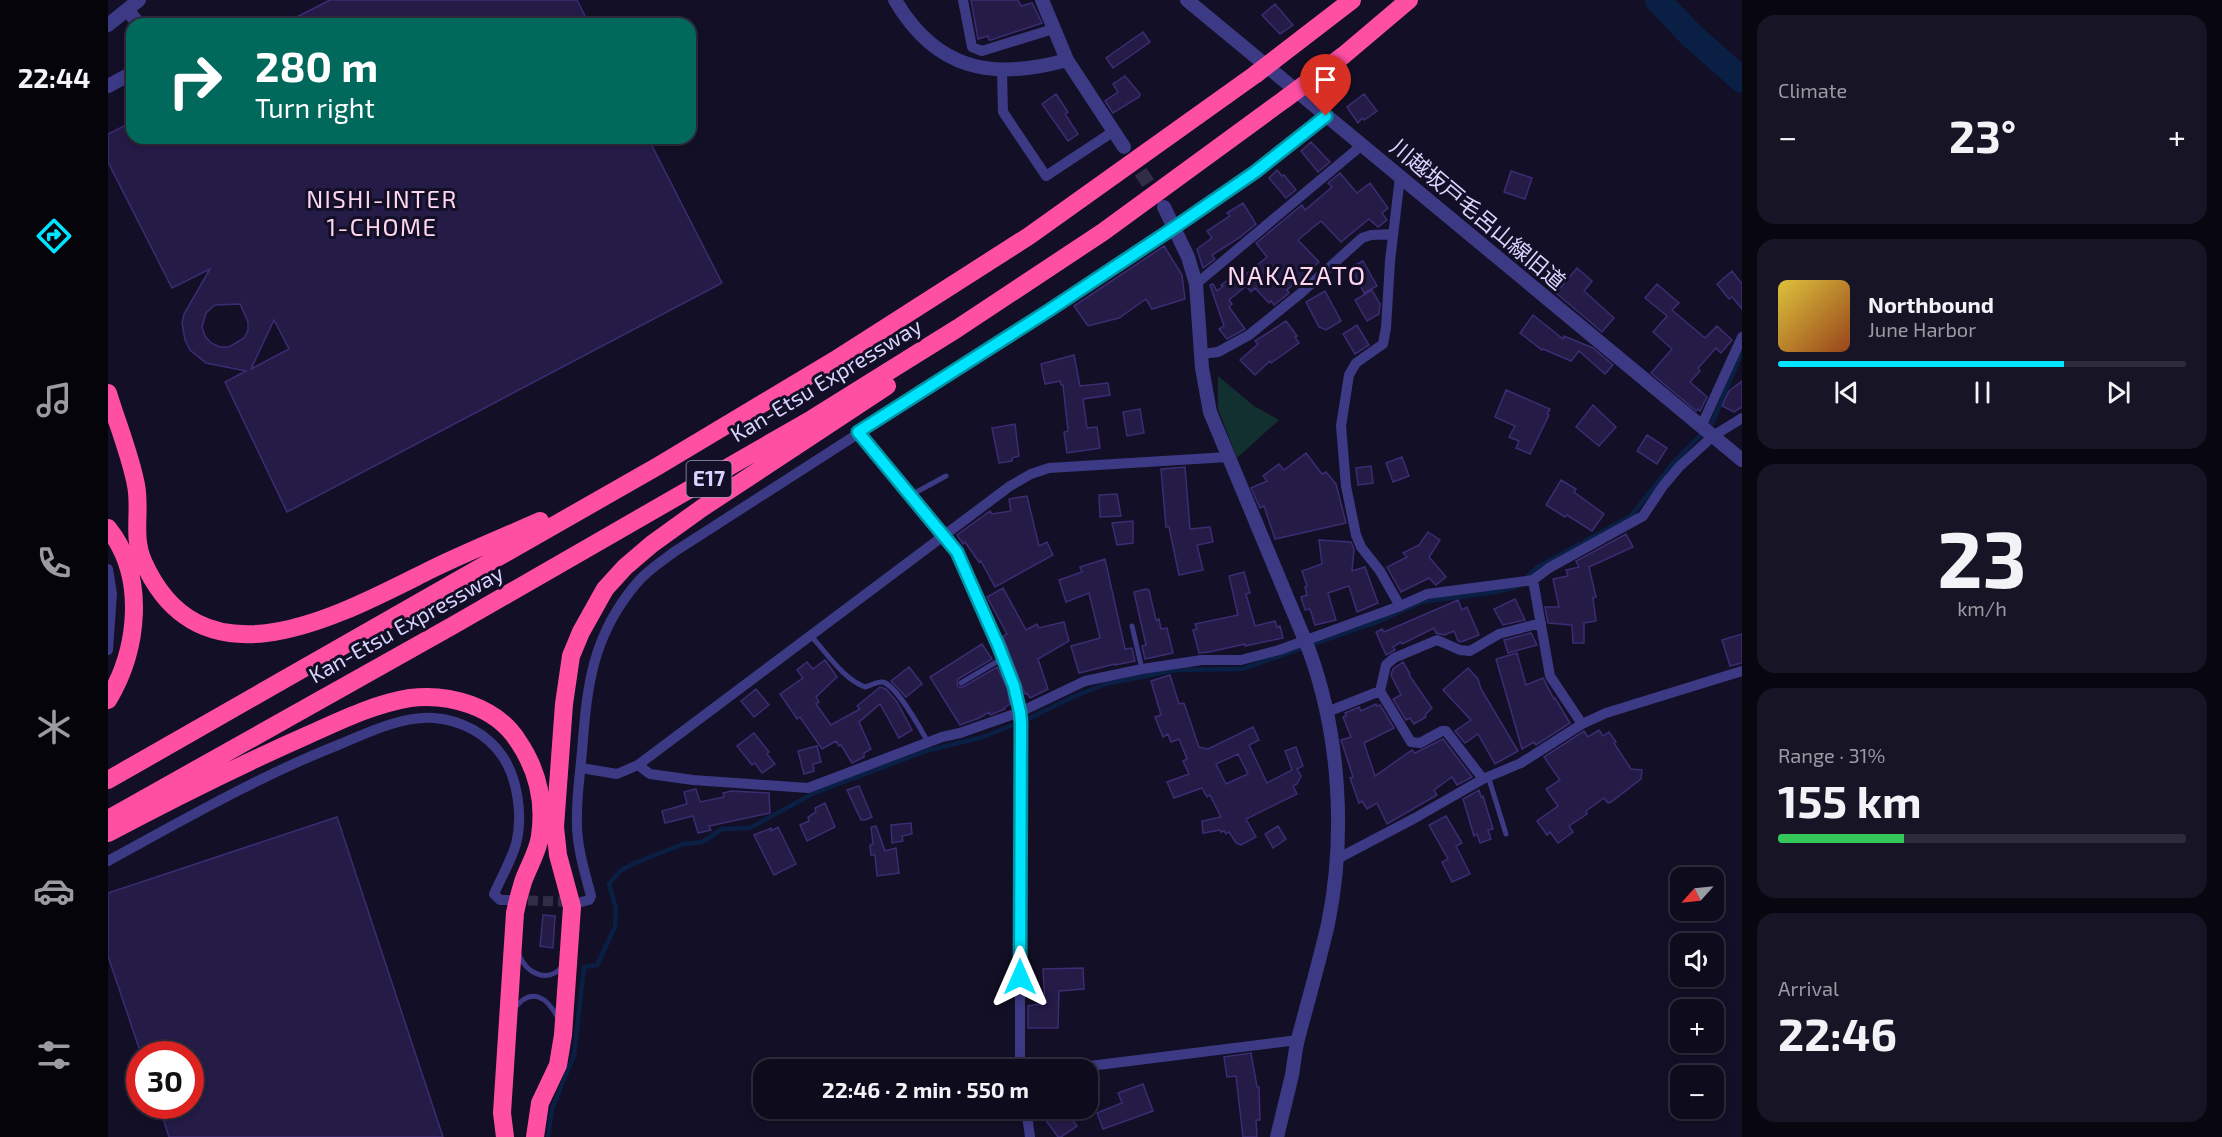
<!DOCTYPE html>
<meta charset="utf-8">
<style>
body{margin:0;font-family:"Exo 2","Noto Sans JP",sans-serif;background:#171425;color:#f1f3f6;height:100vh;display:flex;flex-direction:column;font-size:22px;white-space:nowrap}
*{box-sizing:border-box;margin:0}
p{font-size:20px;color:#9b9ba3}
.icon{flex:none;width:33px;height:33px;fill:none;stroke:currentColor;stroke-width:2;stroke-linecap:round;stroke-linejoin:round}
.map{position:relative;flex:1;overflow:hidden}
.drawer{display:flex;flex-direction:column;gap:15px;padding:15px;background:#08060f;width:480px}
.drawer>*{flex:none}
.banner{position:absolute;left:18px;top:18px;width:570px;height:126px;border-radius:18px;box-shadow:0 3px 9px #0003,0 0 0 2px #2e2b3b;background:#00695c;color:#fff;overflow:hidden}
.needle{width:39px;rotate:243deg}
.tools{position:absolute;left:1562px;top:867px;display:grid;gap:12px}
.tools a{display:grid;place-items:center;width:54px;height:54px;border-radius:12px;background:#0e0b1c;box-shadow:0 3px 9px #0003,0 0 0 2px #2e2b3b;font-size:30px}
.speed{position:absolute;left:18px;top:1041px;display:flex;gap:12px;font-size:30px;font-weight:700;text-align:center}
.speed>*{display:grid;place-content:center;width:78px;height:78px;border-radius:50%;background:#0e0b1c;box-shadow:0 3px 9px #0003,0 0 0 2px #2e2b3b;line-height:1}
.speed .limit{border:9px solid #d22;background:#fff;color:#111}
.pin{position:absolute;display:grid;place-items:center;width:51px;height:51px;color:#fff;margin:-62px -26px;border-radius:50% 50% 50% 0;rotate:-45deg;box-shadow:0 0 6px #0007}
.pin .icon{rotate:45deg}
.me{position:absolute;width:66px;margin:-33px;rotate:0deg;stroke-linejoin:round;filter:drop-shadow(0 0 4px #0008)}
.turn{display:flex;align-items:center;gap:21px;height:126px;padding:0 30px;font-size:27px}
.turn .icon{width:78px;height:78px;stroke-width:2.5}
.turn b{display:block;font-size:42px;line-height:51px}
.big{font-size:45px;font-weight:700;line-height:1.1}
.drawer .widget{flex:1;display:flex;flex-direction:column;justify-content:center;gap:9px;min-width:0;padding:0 21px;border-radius:18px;background:#171425}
.drawer .dial{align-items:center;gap:0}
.dial b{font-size:78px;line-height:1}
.song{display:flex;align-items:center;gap:18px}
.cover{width:72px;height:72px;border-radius:9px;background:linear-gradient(135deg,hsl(50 70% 55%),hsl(20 70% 35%))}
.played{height:6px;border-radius:3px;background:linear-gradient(90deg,#00e5ff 70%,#2e2b3b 70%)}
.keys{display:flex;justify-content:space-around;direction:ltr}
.heat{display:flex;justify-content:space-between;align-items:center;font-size:33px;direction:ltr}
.charge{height:9px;border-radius:4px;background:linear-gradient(90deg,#34c759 31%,#2e2b3b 0)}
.trip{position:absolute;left:645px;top:1059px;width:345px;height:60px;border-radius:18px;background:#0e0b1c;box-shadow:0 3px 9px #0003,0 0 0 2px #2e2b3b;font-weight:700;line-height:60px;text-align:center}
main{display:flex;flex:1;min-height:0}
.tabs{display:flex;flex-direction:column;width:108px;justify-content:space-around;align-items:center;background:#06040b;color:#9b9ba3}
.tabs .icon{width:42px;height:42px}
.tabs .on{color:#00e5ff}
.tabs b{font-size:27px;color:#f1f3f6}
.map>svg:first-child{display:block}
</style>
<main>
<nav class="tabs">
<b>22:44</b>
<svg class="icon on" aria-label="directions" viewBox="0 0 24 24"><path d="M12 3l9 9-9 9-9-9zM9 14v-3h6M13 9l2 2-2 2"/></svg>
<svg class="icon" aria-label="music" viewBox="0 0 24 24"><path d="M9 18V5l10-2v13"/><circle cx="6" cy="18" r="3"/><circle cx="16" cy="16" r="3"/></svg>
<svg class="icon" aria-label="phone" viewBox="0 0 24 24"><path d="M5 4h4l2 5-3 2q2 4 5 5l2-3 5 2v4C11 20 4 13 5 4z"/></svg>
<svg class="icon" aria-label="climate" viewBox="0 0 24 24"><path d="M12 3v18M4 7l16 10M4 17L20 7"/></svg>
<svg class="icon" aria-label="car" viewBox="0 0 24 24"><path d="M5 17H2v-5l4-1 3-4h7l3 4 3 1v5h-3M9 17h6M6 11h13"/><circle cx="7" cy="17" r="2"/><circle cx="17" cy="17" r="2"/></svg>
<svg class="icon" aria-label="filters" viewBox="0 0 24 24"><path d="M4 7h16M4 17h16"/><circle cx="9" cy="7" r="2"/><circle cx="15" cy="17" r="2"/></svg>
</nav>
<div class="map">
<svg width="1634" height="1137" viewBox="0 0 1634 1137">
<rect width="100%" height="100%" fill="#130f26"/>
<path fill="#12302f" d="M1110 376 1146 406 1171 420 1129 458 1110 409Z"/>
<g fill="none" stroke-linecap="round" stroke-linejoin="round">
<path stroke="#0a1f44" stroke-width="4.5" d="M1417 579 1428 568 1523 516 1566 462 1604 423 1634 352
M440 1137 444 1109 466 1055 476 967 489 965 507 927 508 908 501 884 512 871 527 863 575 844 594 842 614 829 642 828 706 793 818 751 875 737 922 718 969 695 998 684 1067 670 1134 669 1269 622 1314 602 1387 592 1409 587"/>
<path stroke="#0a1f44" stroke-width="26" d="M1550 0 1583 35 1634 80"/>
</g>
<path fill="#241b47" stroke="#3b2d73" stroke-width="1.5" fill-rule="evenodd" d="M222 0H469L481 24H175Z
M863 0H910L913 6 924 3 934 23 883 40H881L880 36 870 39Z
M1167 4 1185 25 1172 34 1154 15Z
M1035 32 1042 42 1005 68 998 58Z
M1017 76 1032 94 1031 97 1005 113 997 101 1010 92 1005 84Z
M948 94 960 112 957 114 970 134 960 141 934 104Z
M1256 94 1269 111 1256 120 1254 118 1250 123 1239 107Z
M24 122V138H540L614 283 179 512 117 382 138 371 98 363 82 350 77 340 74 323 76 314 102 269 64 288 0 162V134ZM132 304 140 322V330L136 338 121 347H112L103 343 97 336 94 327 98 313 107 305ZM166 320 181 349 143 369Z
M1203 142 1222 162 1210 172 1193 151Z
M1169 170 1174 176 1176 175 1188 190 1178 198 1161 178Z
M1403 171 1424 178 1417 199 1396 192Z
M1232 173 1249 193 1262 183 1280 208 1274 213 1279 220 1270 227 1261 219 1233 242 1213 221 1190 240 1211 262 1179 290 1181 293 1166 305 1163 301 1161 303 1147 288 1143 292 1138 286 1121 300 1124 304 1121 307 1137 329 1119 339 1111 329 1116 326 1102 285 1105 284 1109 291 1115 286 1113 285 1134 269 1138 274 1159 257 1148 243 1194 205 1197 210 1224 187 1220 183Z
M1135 203 1148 224 1131 238 1104 255 1107 259 1095 268 1089 249 1104 238 1099 231 1122 216 1119 213Z
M1400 234 1417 242 1412 254 1395 247Z
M1056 246 1074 275 1077 299 1044 309 1038 299 1011 318 980 326 966 306Z
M1255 261 1269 286 1256 293 1243 267Z
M1469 268 1484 281 1476 291 1506 318 1494 332 1448 293Z
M1624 271 1634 284V309L1624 297 1621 299 1609 284Z
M1549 284 1571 303 1564 310 1597 338 1609 326 1624 340 1613 353 1608 348 1590 368 1592 371 1582 382 1599 397 1592 411 1590 409 1588 411 1543 373 1564 349 1545 332 1559 316 1537 298Z
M1264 290 1272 304 1271 314 1259 321 1247 300Z
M1217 291 1233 321 1218 330 1211 327 1198 302Z
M1425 315 1455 339 1456 336 1485 348 1505 365 1497 374 1471 351 1463 361 1435 349 1434 350 1412 333Z
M1178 321 1189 336 1187 337 1191 343 1163 363 1162 361 1147 375 1132 360 1150 344 1147 341Z
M1249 325 1261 345 1247 354 1235 334Z
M966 355 972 386 1000 383 1002 395 975 399 979 428 989 427 992 448 959 453 956 432 960 431 955 385H953L952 381 937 384 933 364Z
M1634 381V407L1626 412 1614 406 1621 391Z
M1398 390 1442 409 1439 414 1441 415 1422 454 1408 448 1411 441 1401 437 1407 426 1387 417Z
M1485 405 1508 427 1491 446 1468 427Z
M1032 409 1036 433 1019 436 1015 412Z
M907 424 911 456 904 458V461L891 463 884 428Z
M1539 435 1559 448 1549 464 1529 451Z
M1198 453 1214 474 1218 472 1228 484 1238 523 1167 539 1156 506 1152 508 1143 488 1159 481 1155 476 1171 464 1176 470Z
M1294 457 1301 476 1285 482 1278 463Z
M1263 466 1265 483 1250 485 1248 468Z
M1077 467 1082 529 1102 527 1105 542 1089 545 1095 570 1071 575 1061 527H1058L1053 469Z
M1453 480 1468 489 1466 492 1496 514 1484 531 1459 515 1457 517 1438 505Z
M1009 494 1013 516 992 517 991 495Z
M919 496 931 546 939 542 945 555 887 587 873 561 871 562 857 542 855 544 849 535 882 511 884 514 903 511 901 499Z
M1025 521V543L1009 545 1004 523Z
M1320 532 1332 540 1321 557 1338 577 1328 585 1321 578 1293 592 1279 567 1299 557 1295 553 1311 545Z
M1518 534 1525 547 1481 567 1488 597 1485 598 1488 621 1476 623V643H1465L1464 625 1440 623 1437 607H1451L1445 579 1460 576 1458 570 1471 567 1468 561Z
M1211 540 1243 542 1246 549 1244 571 1257 567 1270 603 1249 612 1241 586 1220 593 1228 620 1207 625 1202 609 1197 610 1193 597 1199 595 1197 587 1199 586 1194 571 1214 564Z
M997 559 1017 649 1024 648 1027 661 1007 665V664L971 673 963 646 992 638 981 593 958 602 951 580 974 572 972 567Z
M1136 572 1142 593 1138 594 1147 626 1167 621 1169 627 1172 626 1175 638 1137 646V644L1101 652 1091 653 1085 630 1089 629 1087 624 1130 615 1121 576Z
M895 588 918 630 929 624 931 628 956 622 961 641 930 659 940 689 922 698 919 693 917 694 895 636 899 634 879 597Z
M1038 589 1041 590 1048 620 1051 619 1053 629 1059 628 1065 653 1037 659 1034 646 1038 645 1026 592Z
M1407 599 1417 620 1395 625 1386 609Z
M1350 600 1354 610 1359 607 1371 635 1353 642 1350 641 1346 631 1336 635 1328 633 1326 628 1294 644 1293 642 1285 647 1287 650 1278 655 1268 632 1274 629 1276 632Z
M1423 633 1429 645 1400 653 1396 640Z
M1634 634V663L1622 666 1614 640Z
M874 644 884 659 850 679 849 685 851 687H855L889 667 899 688 902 704 896 708 897 709 882 715 881 712 871 718 852 725 822 677Z
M1409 653 1418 685 1435 678 1446 699 1447 698 1462 723 1428 745 1426 742 1414 749 1388 659Z
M717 660 729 677 708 697 711 702 708 704 723 725 752 709 749 706 772 687 778 689 789 702 804 730 791 738 772 704 751 722 763 749 756 753V757L744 763 733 745 731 746 728 741 714 749 692 717 689 719 672 694 695 678 689 670 699 662 705 669Z
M1295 662 1302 674 1301 675 1324 708 1317 715 1318 717 1306 724 1302 718 1298 720 1285 699 1293 695 1283 675 1285 669Z
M801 667 814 684 798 697 783 681Z
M1360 668 1370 679 1373 689 1410 751 1387 764 1370 734 1357 743 1347 731 1363 720 1335 690Z
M1062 675 1071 704 1076 703 1091 747 1100 749 1145 727 1151 740 1141 745 1159 783 1184 770 1177 751 1188 747 1195 766 1189 769 1193 776 1189 784 1185 786 1189 794 1138 819 1148 837 1133 845 1128 843 1121 832 1118 834 1116 831 1113 832 1112 830 1095 833 1094 821 1113 817 1102 795 1099 797 1094 788 1066 798 1059 782 1081 774 1075 761 1079 759 1071 739 1063 742 1060 734 1055 737 1047 717 1053 715 1043 681ZM1130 754 1140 774 1118 784 1108 764Z
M648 689 661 705 646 717 633 701Z
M1268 704 1269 706 1272 705 1286 728 1256 743 1267 776 1304 750 1307 753 1335 739 1364 777 1349 785 1344 777 1326 790 1329 795 1279 824 1269 803 1259 809 1254 801 1251 803 1242 778 1245 777 1233 740 1243 737 1235 717 1238 716 1237 713 1251 707 1253 711Z
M1491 730 1495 736 1501 732 1508 742 1506 743 1523 769 1534 770 1533 779 1503 802 1500 803 1496 798 1478 811 1479 814 1461 826 1465 832 1450 843 1442 832 1439 835 1429 821 1450 806 1438 789 1452 780 1436 757 1476 731 1480 737Z
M646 733 661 752 659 754 667 764 654 773 647 763 644 765 629 746Z
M709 746 713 762 705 764 706 771 696 774 690 751Z
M751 786 764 817 757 820H753L739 790Z
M588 789 592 802 616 797 615 793 623 791 661 793 662 813 601 826 603 830 590 833 585 816 557 823 554 811 579 804 576 792Z
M1371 790 1373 797 1375 796 1385 829 1380 830 1383 839 1372 843 1369 834 1366 836 1355 799Z
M717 803 727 827 699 841 692 825 701 821 700 817 708 812 707 808Z
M1338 816 1354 843 1348 846 1362 874 1344 882 1334 862 1340 859 1321 825Z
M229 817 335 1137H61L51 1106H82V1054H33L0 956V893Z
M803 823 804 834 794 836 795 841 784 843 783 825Z
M768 826 777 851 788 848 791 873 769 876 767 855H763L762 845 765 844 763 827Z
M1170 826 1178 839 1165 848 1157 834Z
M670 827 688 864 666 875 646 835 663 828V831Z
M435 915 447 916 445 948 432 946Z
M975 968 976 989 951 991 950 1028H920V1006L937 1003 935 969Z
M1143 1053 1149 1087H1151L1152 1120H1148L1149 1137H1135L1128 1076 1119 1077 1116 1057Z
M1035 1084 1045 1111 995 1129 989 1113 1014 1103 1010 1093Z
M929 1108H956L969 1126 953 1137H950Z"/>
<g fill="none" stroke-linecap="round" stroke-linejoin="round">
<path stroke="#312d47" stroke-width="10" stroke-dasharray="10 5" stroke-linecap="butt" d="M405 900 467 902"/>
<path stroke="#312d47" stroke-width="14" stroke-dasharray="14 7" stroke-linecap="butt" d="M1021 154 1052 201"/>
<path stroke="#3d3a85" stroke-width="5" d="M803 495 838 476
M1024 626 1034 669
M703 636C719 653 735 679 757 687 763 686 769 681 775 682 789 686 812 728 820 742
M853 683 895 658
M1380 776 1398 834
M411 955C419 974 440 984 455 966
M406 1009C423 986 439 997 450 1018"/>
<path stroke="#3d3a85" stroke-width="10" d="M855 0 864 47 874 51 945 29
M894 71 895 112 938 176 1006 131
M1088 284 1254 145
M1094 354 1110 352 1141 335 1193 293 1254 238 1263 235 1285 234
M1593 427 1634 337
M750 432 849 552 890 645 906 686 912 712V1070
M0 569 4 594 0 650
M1425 580 1442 676 1474 724
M1292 606 1272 571 1253 547 1248 535 1238 486 1233 426 1241 375 1248 363 1275 344 1278 328 1282 261 1292 177
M1272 691 1303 742 1312 743 1334 731H1338L1375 779
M1219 712 1272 691 1278 665 1286 658 1329 640 1352 650 1362 651 1391 634 1433 623
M530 765 542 774 585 780 700 788 834 737 852 733 912 712 977 681 1034 669 1094 660H1133L1171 650 1292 606 1319 594 1425 580 1441 568 1535 516 1555 486 1572 466 1605 436 1634 418
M473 768 509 774 530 765 902 486 923 474 941 468 1120 457
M1229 859 1307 818 1375 779 1413 763 1474 724 1498 713 1634 671
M0 861C77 819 153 775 235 743 263 731 295 716 326 718 353 720 380 734 395 757 410 780 415 817 408 844 403 861 393 878 386 894L392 900H401
M473 902 481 900 483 896C477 873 469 848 469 824 468 800 472 775 474 751 479 686 484 636 528 584 538 571 553 562 566 552L941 311 1067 227 1147 172 1218 116
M912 1069 982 1066 1190 1040
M918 1108 922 1137"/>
<path stroke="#3d3a85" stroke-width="14" d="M787 0C828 70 884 81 959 60
M934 0 959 60 1016 147
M1079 0 1634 460
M19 10 31 24
M0 25 31 0
M0 86 24 73
M1056 207 1080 257 1088 284 1094 368 1102 412 1201 650C1232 735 1238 836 1220 924 1211 963 1200 1001 1190 1039 1187 1051 1186 1063 1184 1075 1179 1096 1174 1116 1169 1137"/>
<path stroke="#ff4fa3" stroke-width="18" d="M0 393C9 423 22 454 28 485 33 511 24 536 35 561 94 694 233 614 324 569 359 552 396 537 432 521
M0 528C39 577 30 650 0 700
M0 780 550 466 727 360 921 236 1148 74
M0 819 344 626 704 419 850 328 995 232 1177 99
M0 833C66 798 132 765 200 735 233 720 266 704 302 698 340 693 388 706 410 741 429 769 437 802 432 836 430 852 420 867 415 882 412 892 409 903 407 913L394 1113 397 1137
M427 1137 432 1103 450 1065 455 1035 464 907 450 855 447 827 456 704 463 656 473 632 497 589 517 567 544 544 594 508 779 386"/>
<path stroke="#ff4fa3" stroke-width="18" d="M1148 74 1244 0
M1177 99 1236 55 1301 0"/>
</g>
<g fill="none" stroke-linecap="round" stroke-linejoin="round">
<g stroke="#0095a6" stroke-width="15">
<path id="route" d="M912 977 913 723 912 712 906 686 890 645 849 552 750 432 940 311 1067 227 1147 172 1218 116"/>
</g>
<use href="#route" stroke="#00e5ff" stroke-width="10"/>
</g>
<g text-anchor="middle" stroke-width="6" stroke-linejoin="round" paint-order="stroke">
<rect fill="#130f26" stroke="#9e99be" stroke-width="1.5" x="578.5" y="461" width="45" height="36" rx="4.5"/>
<g font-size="21" font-weight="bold" fill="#d9d4ff">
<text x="601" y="486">E17</text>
</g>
<g font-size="22" fill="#d9d4ff" stroke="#130f26">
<text transform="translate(1370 214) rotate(40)" y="8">川越坂戸毛呂山線旧道</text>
<text transform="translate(718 380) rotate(-31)" y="8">Kan-Etsu Expressway</text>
<text transform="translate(298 624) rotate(-29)" y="8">Kan-Etsu Expressway</text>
</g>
<g font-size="24" letter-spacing="1.5" fill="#ffd6f0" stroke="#130f26">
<text x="274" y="208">NISHI-INTER<tspan x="274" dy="28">1-CHOME</tspan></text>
</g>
<g font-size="26" letter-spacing="1.5" fill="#ffd6f0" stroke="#130f26">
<text x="1189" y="285">NAKAZATO</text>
</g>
</g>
</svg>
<div class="tools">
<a><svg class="needle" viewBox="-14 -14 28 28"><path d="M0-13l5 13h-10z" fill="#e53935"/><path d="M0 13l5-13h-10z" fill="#9b9ba3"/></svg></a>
<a><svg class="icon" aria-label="sound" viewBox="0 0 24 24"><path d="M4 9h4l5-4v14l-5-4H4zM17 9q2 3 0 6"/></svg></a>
<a>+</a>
<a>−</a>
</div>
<div class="speed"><div class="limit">30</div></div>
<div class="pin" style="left:1218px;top:116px;background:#d93025"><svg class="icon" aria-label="arrive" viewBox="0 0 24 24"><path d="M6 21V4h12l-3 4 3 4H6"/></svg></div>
<svg class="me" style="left:912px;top:977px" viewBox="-20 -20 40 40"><path d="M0-17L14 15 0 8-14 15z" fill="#00e5ff" stroke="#fff" stroke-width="4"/></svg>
<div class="trip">22:46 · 2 min · 550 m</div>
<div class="banner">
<div class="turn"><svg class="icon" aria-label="right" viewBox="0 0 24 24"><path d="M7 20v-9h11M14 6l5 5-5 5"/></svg><div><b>280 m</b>Turn right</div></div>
</div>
</div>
<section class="drawer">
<div class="widget"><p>Climate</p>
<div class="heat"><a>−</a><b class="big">23°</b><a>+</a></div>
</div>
<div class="widget">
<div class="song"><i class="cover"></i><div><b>Northbound</b><p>June Harbor</p></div></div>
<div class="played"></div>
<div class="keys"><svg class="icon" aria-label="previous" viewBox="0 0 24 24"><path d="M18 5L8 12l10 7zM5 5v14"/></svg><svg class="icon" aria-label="pause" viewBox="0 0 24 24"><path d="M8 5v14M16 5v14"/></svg><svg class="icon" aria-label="next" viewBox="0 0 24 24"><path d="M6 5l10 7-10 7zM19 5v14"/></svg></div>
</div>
<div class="widget dial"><b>23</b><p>km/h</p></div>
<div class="widget"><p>Range · 31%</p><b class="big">155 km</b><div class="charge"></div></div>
<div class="widget"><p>Arrival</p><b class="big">22:46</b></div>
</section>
</main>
